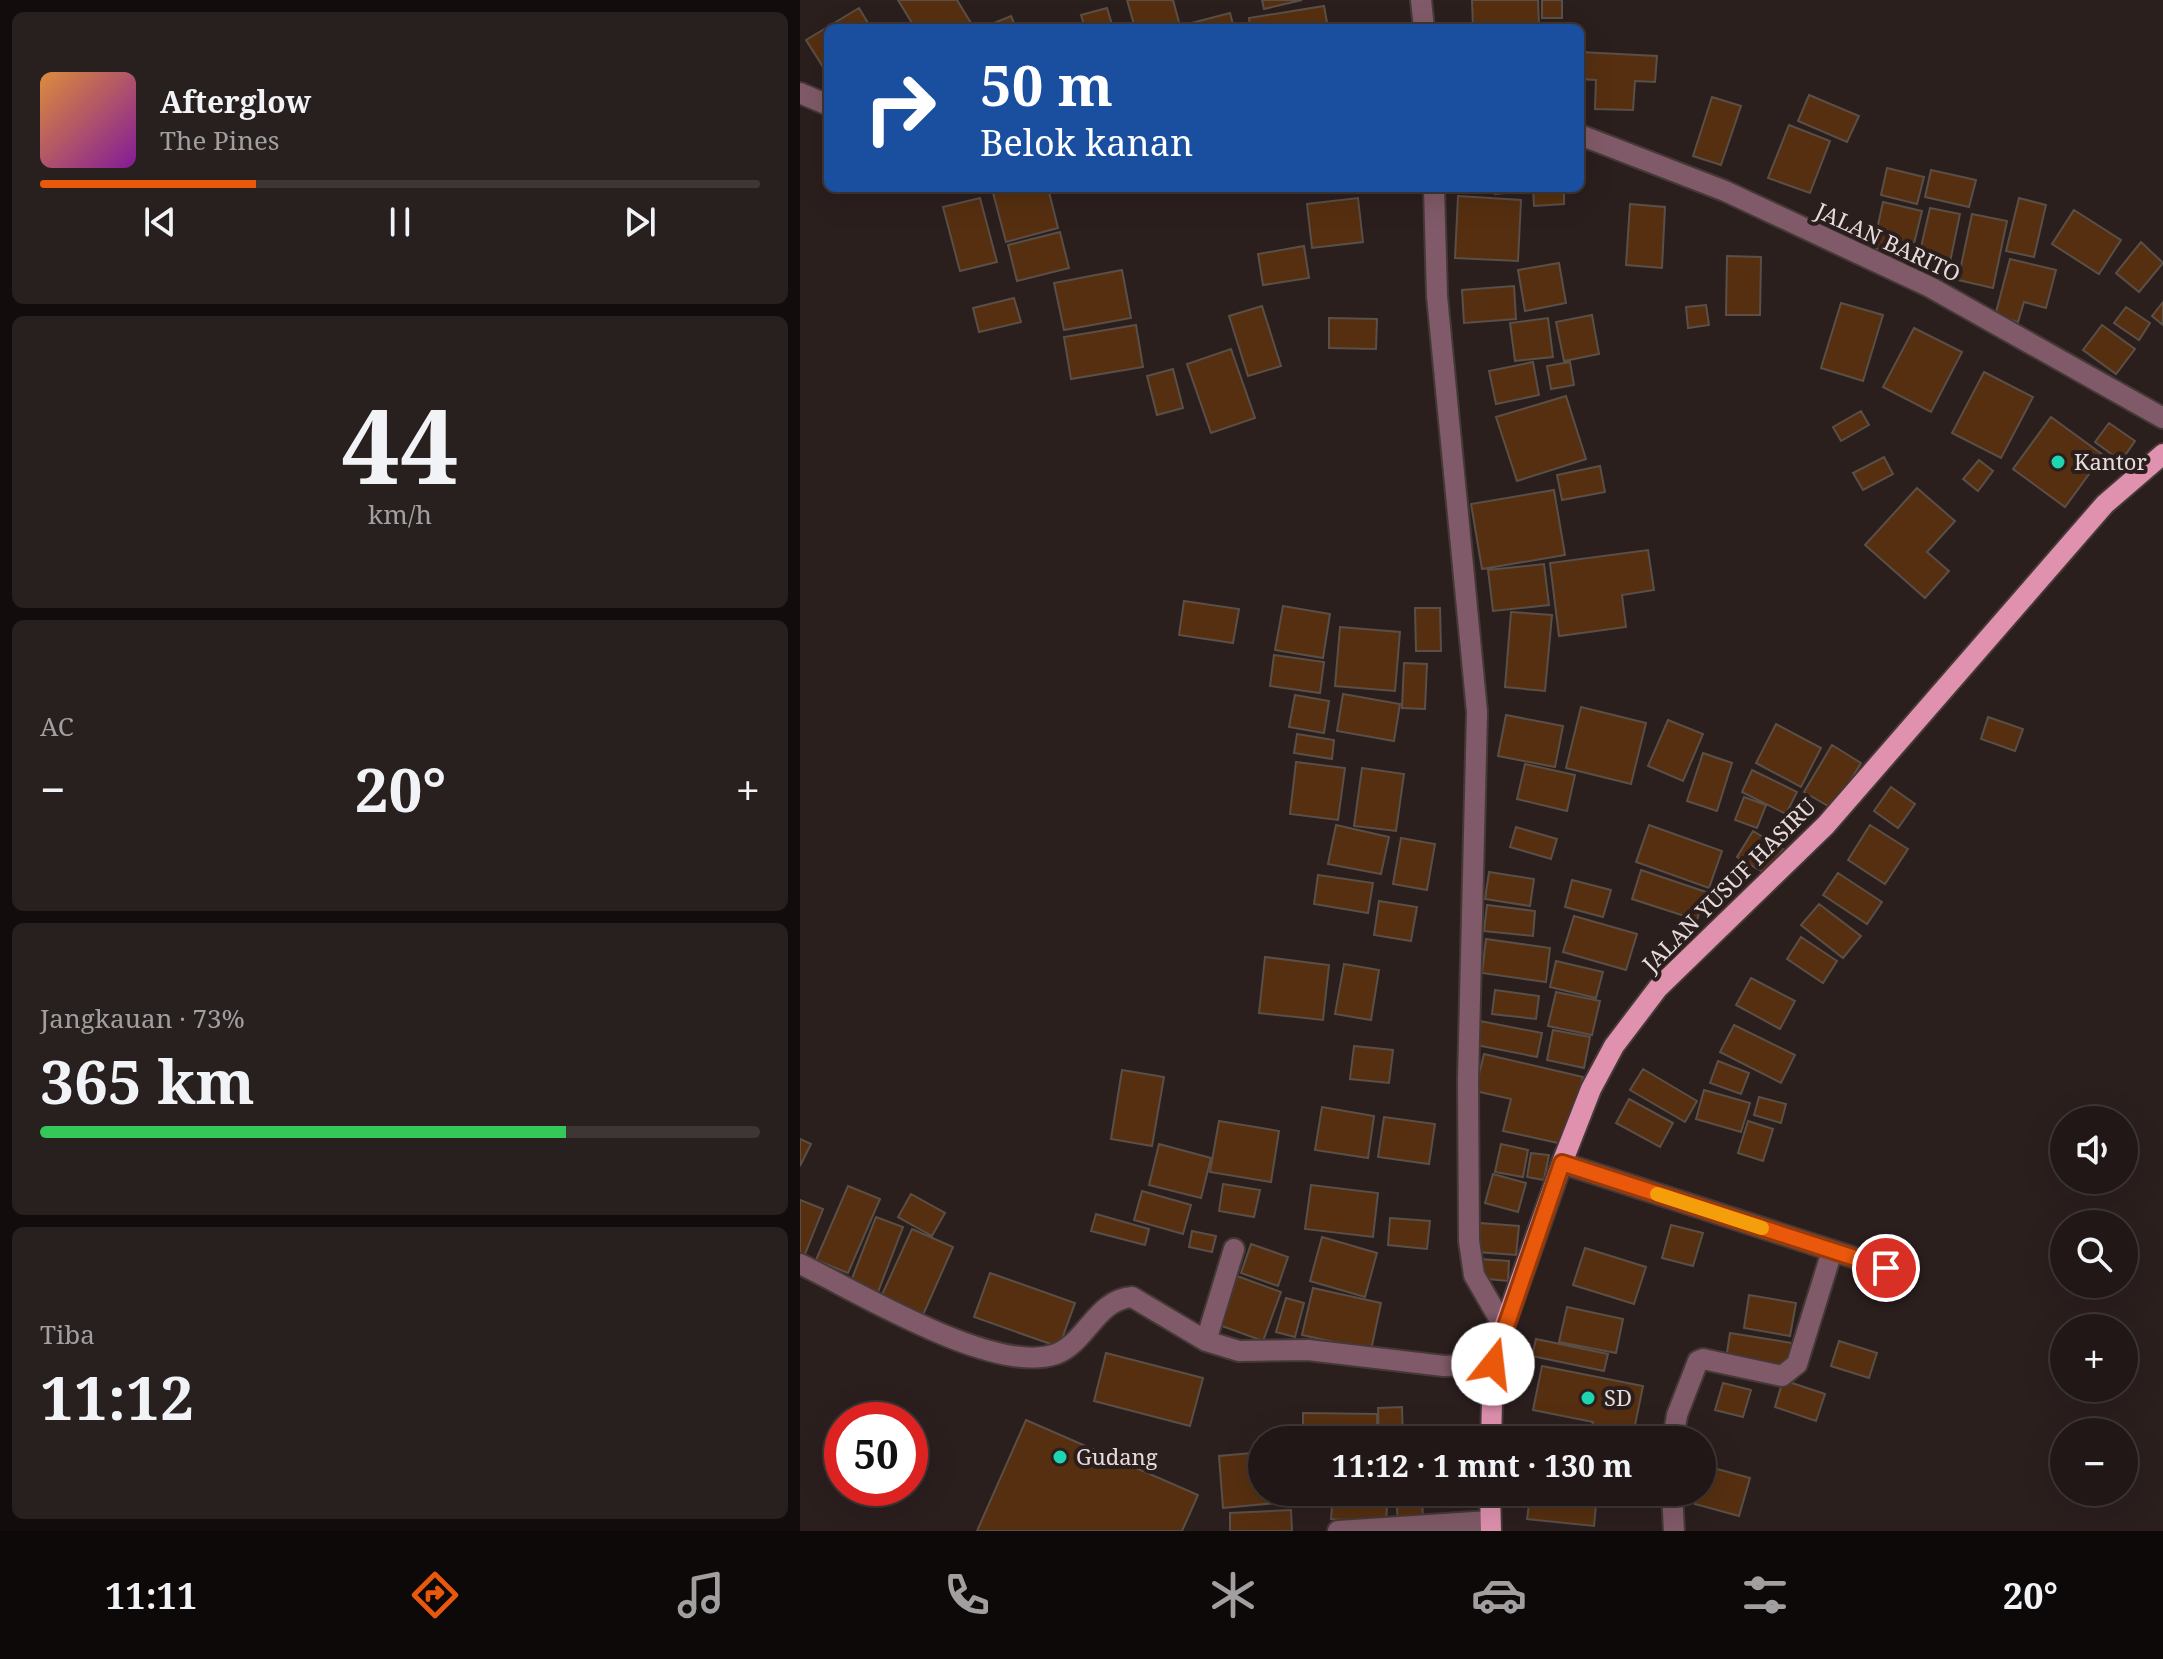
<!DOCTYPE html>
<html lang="id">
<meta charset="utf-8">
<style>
body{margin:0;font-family:"Noto Serif",serif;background:#28201f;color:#f1f3f6;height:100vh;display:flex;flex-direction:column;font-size:30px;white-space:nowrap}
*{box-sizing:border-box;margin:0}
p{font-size:26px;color:#a29fa1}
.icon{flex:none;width:44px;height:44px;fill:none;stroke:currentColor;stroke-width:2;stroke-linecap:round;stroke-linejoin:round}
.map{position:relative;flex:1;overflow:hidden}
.side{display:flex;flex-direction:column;gap:12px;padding:12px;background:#120d0c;width:800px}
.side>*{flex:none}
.banner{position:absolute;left:24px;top:24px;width:760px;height:168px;border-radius:12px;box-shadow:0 8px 32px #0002,0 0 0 2px #3d3635;background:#1a4fa0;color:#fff;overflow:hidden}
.buttons{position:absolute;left:1250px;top:1106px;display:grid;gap:16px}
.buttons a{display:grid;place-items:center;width:88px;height:88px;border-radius:50%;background:#201716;box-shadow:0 8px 32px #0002,0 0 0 2px #3d3635;font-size:40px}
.speed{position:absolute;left:24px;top:1402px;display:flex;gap:16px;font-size:40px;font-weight:700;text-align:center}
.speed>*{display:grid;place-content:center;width:104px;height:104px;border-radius:50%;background:#201716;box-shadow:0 8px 32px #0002,0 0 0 2px #3d3635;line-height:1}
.speed .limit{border:12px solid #d22;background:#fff;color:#111}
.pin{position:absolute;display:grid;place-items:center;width:68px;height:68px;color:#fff;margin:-34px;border:4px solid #fff;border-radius:50%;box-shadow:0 2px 8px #0007}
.me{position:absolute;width:88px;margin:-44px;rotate:16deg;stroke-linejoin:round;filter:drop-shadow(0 0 6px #0008)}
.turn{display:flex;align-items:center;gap:28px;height:168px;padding:0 24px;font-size:36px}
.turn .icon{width:104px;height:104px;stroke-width:2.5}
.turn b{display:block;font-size:56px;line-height:68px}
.big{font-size:60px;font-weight:700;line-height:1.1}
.side .widget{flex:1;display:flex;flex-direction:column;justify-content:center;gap:12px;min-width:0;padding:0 28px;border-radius:12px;background:#28201f}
.side .dial{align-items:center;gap:0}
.dial b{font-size:104px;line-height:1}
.song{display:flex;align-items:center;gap:24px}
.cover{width:96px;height:96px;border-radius:12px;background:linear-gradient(135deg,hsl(30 70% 55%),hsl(290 70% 35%))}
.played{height:8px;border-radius:4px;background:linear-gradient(90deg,#ea580c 30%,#3d3635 30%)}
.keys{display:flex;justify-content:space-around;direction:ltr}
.heat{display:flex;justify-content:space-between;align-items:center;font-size:44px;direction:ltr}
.charge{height:12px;border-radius:6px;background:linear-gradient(90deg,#34c759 73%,#3d3635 0)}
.trip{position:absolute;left:448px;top:1426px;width:468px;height:80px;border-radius:40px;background:#201716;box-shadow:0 8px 32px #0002,0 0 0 2px #3d3635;font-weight:700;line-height:80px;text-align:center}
.tab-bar{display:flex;height:128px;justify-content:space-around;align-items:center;background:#0d0909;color:#a29fa1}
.tab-bar .icon{width:56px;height:56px}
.tab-bar .active{color:#ea580c}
.tab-bar b{font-size:36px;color:#f1f3f6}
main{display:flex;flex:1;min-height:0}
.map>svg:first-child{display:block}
</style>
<main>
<section class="side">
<div class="widget">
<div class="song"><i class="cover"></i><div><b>Afterglow</b><p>The Pines</p></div></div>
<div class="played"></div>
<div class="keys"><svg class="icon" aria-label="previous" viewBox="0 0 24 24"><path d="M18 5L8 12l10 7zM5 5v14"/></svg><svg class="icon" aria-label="pause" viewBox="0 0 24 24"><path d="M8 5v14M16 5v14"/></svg><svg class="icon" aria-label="next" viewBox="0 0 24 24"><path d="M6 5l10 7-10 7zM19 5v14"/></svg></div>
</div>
<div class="widget dial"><b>44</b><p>km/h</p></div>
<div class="widget"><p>AC</p>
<div class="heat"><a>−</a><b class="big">20°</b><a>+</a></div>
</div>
<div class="widget"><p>Jangkauan · 73%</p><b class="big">365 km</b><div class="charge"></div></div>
<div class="widget"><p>Tiba</p><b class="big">11:12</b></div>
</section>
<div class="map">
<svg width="1363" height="1531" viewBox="0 0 1363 1531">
<rect width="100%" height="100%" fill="#2b1f1e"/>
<path fill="#562f10" stroke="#5a4f47" stroke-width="2" d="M98 0H157L174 28H115Z
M327 0H373L380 26 430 13 434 28H335Z
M462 0H502L464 9Z
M672 0H738L739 28H673Z
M742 0H762V18H742Z
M524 6 528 28H450L449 18Z
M59 8 71 28H28V68L25 70 6 40Z
M307 8 313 28H285L281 15Z
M211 16 216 28H190L189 25Z
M780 52 857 56 855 82 835 81 833 110 795 109 796 80 780 79Z
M1009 95 1059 116 1047 142 998 121Z
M912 97 941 106 921 165 893 156Z
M989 125 1030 141 1010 193 968 178Z
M1087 168 1124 177 1117 204 1081 195Z
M1131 170 1176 180 1169 207 1125 197Z
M248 188 258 228 206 242 192 189Z
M695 188H729V191L695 194Z
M733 188H764V204L734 206Z
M658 196 721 200 718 261 655 258Z
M180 198 197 262 160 271 143 207Z
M558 198 563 242 512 248 507 204Z
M1219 198 1246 205 1234 257 1206 251Z
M1083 202 1122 211 1111 256 1073 248Z
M830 204 865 207 862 268 826 265Z
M1130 208 1160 214 1150 262 1119 256Z
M1274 210 1321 240 1299 274 1252 244Z
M1172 214 1207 221 1193 288 1158 280Z
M260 232 269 268 217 281 208 245Z
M1341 242 1363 263 1339 292 1316 273Z
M504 246 509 278 463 285 458 254Z
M927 256 961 257 960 315H926Z
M1210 259 1256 270 1246 308 1224 302 1218 322 1195 316Z
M759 263 766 303 725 311 718 270Z
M322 270 331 318 264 330 254 283Z
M714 286 716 319 664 323 662 290Z
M214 298 221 322 179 332 173 308Z
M1363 302V325L1352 316Z
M1041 303 1083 315 1063 381 1021 368Z
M906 305 909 325 888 328 886 307Z
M462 306 481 366 448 376 429 316Z
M1326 307 1350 323 1339 340 1314 323Z
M792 315 799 354 764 361 756 322Z
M529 318 577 319 576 349 529 348Z
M748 318 753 357 715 361 710 323Z
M336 325 343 367 271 379 264 337Z
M1302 325 1335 349 1316 374 1283 350Z
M1114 328 1162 352 1131 412 1083 387Z
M431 349 455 418 411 433 387 364Z
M733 362 739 395 696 404 689 371Z
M770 362 774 385 751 389 747 366Z
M373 369 383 408 357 415 347 376Z
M1184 372 1233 397 1201 458 1152 433Z
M766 396 786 459 717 481 696 417Z
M1061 411 1069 425 1041 441 1033 427Z
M1251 417 1303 455 1265 507 1213 469Z
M1309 423 1335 441 1321 461 1295 442Z
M1084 457 1093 474 1063 490 1053 473Z
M1179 460 1193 471 1178 491 1163 479Z
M800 466 805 492 762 500 757 475Z
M1117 488 1155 521 1127 552 1149 571 1125 598 1065 545Z
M754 490 765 555 682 569 671 504Z
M848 550 854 590 822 595 826 627 759 636 750 563Z
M744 564 749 605 693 611 688 570Z
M384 601 439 609 433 643 379 635Z
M483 606 530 614 523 658 475 650Z
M615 608H640L641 651H616Z
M711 612 752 615 745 691 705 687Z
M540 627 600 632 595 691 535 686Z
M474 655 524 662 520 693 470 686Z
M604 663 627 664 625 709 602 708Z
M543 694 600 704 594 741 537 731Z
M495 695 529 701 524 733 489 727Z
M781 707 846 723 831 784 766 768Z
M706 715 763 726 755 767 698 756Z
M1188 717 1223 729 1215 751 1181 739Z
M868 720 903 734 883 781 848 766Z
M976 724 1021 748 1001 787 956 763Z
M497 734 534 740 532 759 494 753Z
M1032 745 1061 763 1033 809 1004 792Z
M903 753 932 763 917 811 887 801Z
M496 762 545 768 538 820 490 814Z
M725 764 775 775 767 811 717 799Z
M562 768 604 774 596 831 554 826Z
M952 770 997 792 986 814 942 792Z
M1091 787 1115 804 1098 828 1074 811Z
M944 797 966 805 957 828 935 820Z
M536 825 589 837 581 874 528 864Z
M849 825 922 851 909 888 836 862Z
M1070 825 1108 849 1085 884 1048 860Z
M716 827 757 839 751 859 710 847Z
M953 831 983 849 968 875 937 857Z
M601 838 635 844 627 890 593 884Z
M841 870 906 892 897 920 832 899Z
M689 872 734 879 730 906 685 899Z
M1038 873 1082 902 1067 924 1023 895Z
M518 875 573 883 568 913 514 904Z
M772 880 811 890 803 917 765 907Z
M579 901 617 907 611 941 574 935Z
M1019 904 1061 936 1043 958 1001 925Z
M687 905 735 911 733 936 684 931Z
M774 916 837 934 826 970 763 952Z
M1001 937 1037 961 1023 983 987 959Z
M686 939 750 948 746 982 682 973Z
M465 957 529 965 523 1020 459 1013Z
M756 961 803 972 796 998 750 987Z
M544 964 579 970 571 1020 535 1014Z
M951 978 995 1001 980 1029 936 1005Z
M695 990 739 996 736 1019 692 1014Z
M756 992 800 1001 792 1035 748 1026Z
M680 1021 742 1033 737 1057 676 1045Z
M934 1025 995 1055 981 1083 920 1052Z
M753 1030 790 1037 784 1068 747 1060Z
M554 1046 593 1050 589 1083 550 1079Z
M684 1054 783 1077 767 1145 703 1131 711 1099 675 1091Z
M918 1061 949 1073 941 1094 910 1083Z
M843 1069 897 1101 885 1122 830 1090Z
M322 1070 364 1077 352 1146 311 1139Z
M904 1090 950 1103 941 1132 896 1119Z
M959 1097 986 1104 981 1123 954 1115Z
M829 1099 873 1123 860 1147 816 1123Z
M522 1107 574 1116 568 1158 515 1150Z
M584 1117 635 1124 629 1164 578 1157Z
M419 1121 479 1131 471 1182 410 1172Z
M948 1121 973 1129 963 1161 938 1153Z
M0 1139 11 1144 0 1166Z
M359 1144 411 1158 401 1198 349 1185Z
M701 1144 728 1150 723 1177 695 1172Z
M731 1153 749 1155 744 1180 727 1177Z
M693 1174 726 1183 718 1212 685 1203Z
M423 1184 460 1190 454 1217 419 1211Z
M511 1185 578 1193 573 1237 505 1229Z
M48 1186 80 1199 48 1273 16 1260Z
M342 1191 391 1205 383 1234 334 1220Z
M111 1194 145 1213 132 1236 98 1217Z
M0 1200 23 1209 3 1259 0 1258Z
M296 1214 349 1229 345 1245 291 1231Z
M76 1217 103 1227 78 1292 51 1281Z
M590 1218 630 1221 627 1249 588 1245Z
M680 1223 719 1226 716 1255 677 1252Z
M871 1225 903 1233 893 1266 862 1258Z
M112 1229 153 1247 123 1315 81 1297Z
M392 1231 416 1236 412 1252 389 1247Z
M522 1237 577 1253 565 1297 510 1281Z
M451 1244 488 1257 478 1286 441 1273Z
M785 1248 846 1267 834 1304 773 1285Z
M679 1259 709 1261 708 1281 677 1278Z
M190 1273 275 1303 259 1347 174 1317Z
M437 1276 481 1292 463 1341 419 1325Z
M513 1288 581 1303 571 1350 502 1335Z
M949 1295 996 1303 990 1336 944 1328Z
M486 1298 504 1303 495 1337 476 1332Z
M767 1307 823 1319 816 1353 759 1342Z
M930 1333 992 1343 988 1369 926 1359Z
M736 1339 808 1354 804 1371 732 1356Z
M1039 1341 1077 1353 1069 1378 1031 1366Z
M306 1353 403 1378 390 1426 294 1401Z
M742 1366 843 1386 832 1440H789L793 1422 733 1410Z
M983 1380 1025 1394 1016 1421 975 1407Z
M923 1383 951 1390 943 1417 915 1410Z
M602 1407 603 1440H579L578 1408Z
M503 1413 577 1414V1440H503Z
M226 1420 398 1495 382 1531H177Z
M462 1452V1492H475L476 1503 423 1508 419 1456Z
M906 1466 950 1478 939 1516 895 1504 898 1492H902Z
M533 1492H588L586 1523 531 1519Z
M596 1492H622L623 1523 598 1524Z
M752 1492H822L819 1505Z
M730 1497 796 1505 794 1526 727 1519Z
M491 1510 492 1531H430V1513Z"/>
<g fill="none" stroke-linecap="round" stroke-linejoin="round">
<g stroke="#453938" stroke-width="24">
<path id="minor" d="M621 0 624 28
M0 93 28 105
M780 135 925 191 1130 287 1363 418
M634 188 637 296 677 712 668 1080 669 1241 674 1275 704 1327
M762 1163 1086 1268
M0 1264C57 1291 194 1376 256 1354 287 1342 296 1300 332 1297L406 1341 439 1351 508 1350 644 1366 693 1364
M406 1341 434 1249
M873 1440 877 1415 898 1361 903 1359 982 1376 997 1364 1032 1251
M872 1492 874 1531
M538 1531 690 1521"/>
</g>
<g stroke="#453938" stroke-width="24">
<path id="major" d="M691 1440 693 1364 704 1327 762 1163 791 1089 814 1046 858 988 1026 825 1305 504 1363 454
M690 1492 691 1531"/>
</g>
<use href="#minor" stroke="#805a68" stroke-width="20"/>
<use href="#major" stroke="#df91ae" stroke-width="20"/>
</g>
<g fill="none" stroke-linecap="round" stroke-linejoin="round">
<g stroke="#983908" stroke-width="20">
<path id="route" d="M693 1364 762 1163 1086 1268"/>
</g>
<use href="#route" stroke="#ea580c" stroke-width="14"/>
<path stroke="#f59e0b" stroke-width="14" d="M857 1194 962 1228"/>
</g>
<g fill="#1ed5b1" stroke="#2b1f1e" stroke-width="3">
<circle cx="1258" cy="462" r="8"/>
<circle cx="788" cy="1398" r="8"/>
<circle cx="260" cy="1457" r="8"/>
</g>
<g text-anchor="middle" stroke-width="8" stroke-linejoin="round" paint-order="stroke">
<g font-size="22" fill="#e5dcdb" stroke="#2b1f1e">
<text transform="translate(1088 242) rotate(25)" y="8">JALAN BARITO</text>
<text transform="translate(929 885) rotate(-45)" y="8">JALAN YUSUF HASIRU</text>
</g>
<g font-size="22" fill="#e5dcdb" stroke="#2b1f1e" text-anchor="start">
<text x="1274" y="470">Kantor</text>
<text x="804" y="1406">SD</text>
<text x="276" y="1465">Gudang</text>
</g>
</g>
</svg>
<div class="buttons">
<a><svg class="icon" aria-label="sound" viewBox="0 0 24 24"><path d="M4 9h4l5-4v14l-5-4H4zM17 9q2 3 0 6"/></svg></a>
<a><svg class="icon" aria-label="search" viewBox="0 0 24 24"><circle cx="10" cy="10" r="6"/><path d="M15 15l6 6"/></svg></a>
<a>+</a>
<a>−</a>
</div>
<div class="speed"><div class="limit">50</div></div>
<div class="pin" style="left:1086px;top:1268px;background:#d93025"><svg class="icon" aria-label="arrive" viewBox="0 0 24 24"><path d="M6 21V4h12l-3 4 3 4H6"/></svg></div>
<svg class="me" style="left:693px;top:1364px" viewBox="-20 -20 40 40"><circle r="19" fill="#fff"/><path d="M0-13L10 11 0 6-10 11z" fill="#ea580c"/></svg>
<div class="trip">11:12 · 1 mnt · 130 m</div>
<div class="banner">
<div class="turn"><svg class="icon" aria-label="right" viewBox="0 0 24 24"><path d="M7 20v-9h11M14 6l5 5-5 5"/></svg><div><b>50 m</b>Belok kanan</div></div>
</div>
</div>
</main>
<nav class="tab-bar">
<b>11:11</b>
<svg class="icon active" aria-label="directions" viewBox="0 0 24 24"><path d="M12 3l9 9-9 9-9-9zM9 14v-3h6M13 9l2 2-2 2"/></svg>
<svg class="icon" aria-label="music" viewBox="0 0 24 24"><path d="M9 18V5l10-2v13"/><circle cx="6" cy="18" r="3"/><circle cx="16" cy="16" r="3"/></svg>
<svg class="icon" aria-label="phone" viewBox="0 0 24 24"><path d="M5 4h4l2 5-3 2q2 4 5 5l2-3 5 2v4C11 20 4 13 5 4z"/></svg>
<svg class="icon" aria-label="climate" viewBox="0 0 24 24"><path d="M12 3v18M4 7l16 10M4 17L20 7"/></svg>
<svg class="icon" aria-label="car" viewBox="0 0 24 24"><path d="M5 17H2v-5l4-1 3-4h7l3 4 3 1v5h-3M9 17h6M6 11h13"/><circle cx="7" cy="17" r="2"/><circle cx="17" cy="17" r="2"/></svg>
<svg class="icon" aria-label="filters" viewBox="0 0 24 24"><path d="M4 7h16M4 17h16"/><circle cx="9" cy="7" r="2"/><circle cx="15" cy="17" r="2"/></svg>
<b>20°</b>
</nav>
